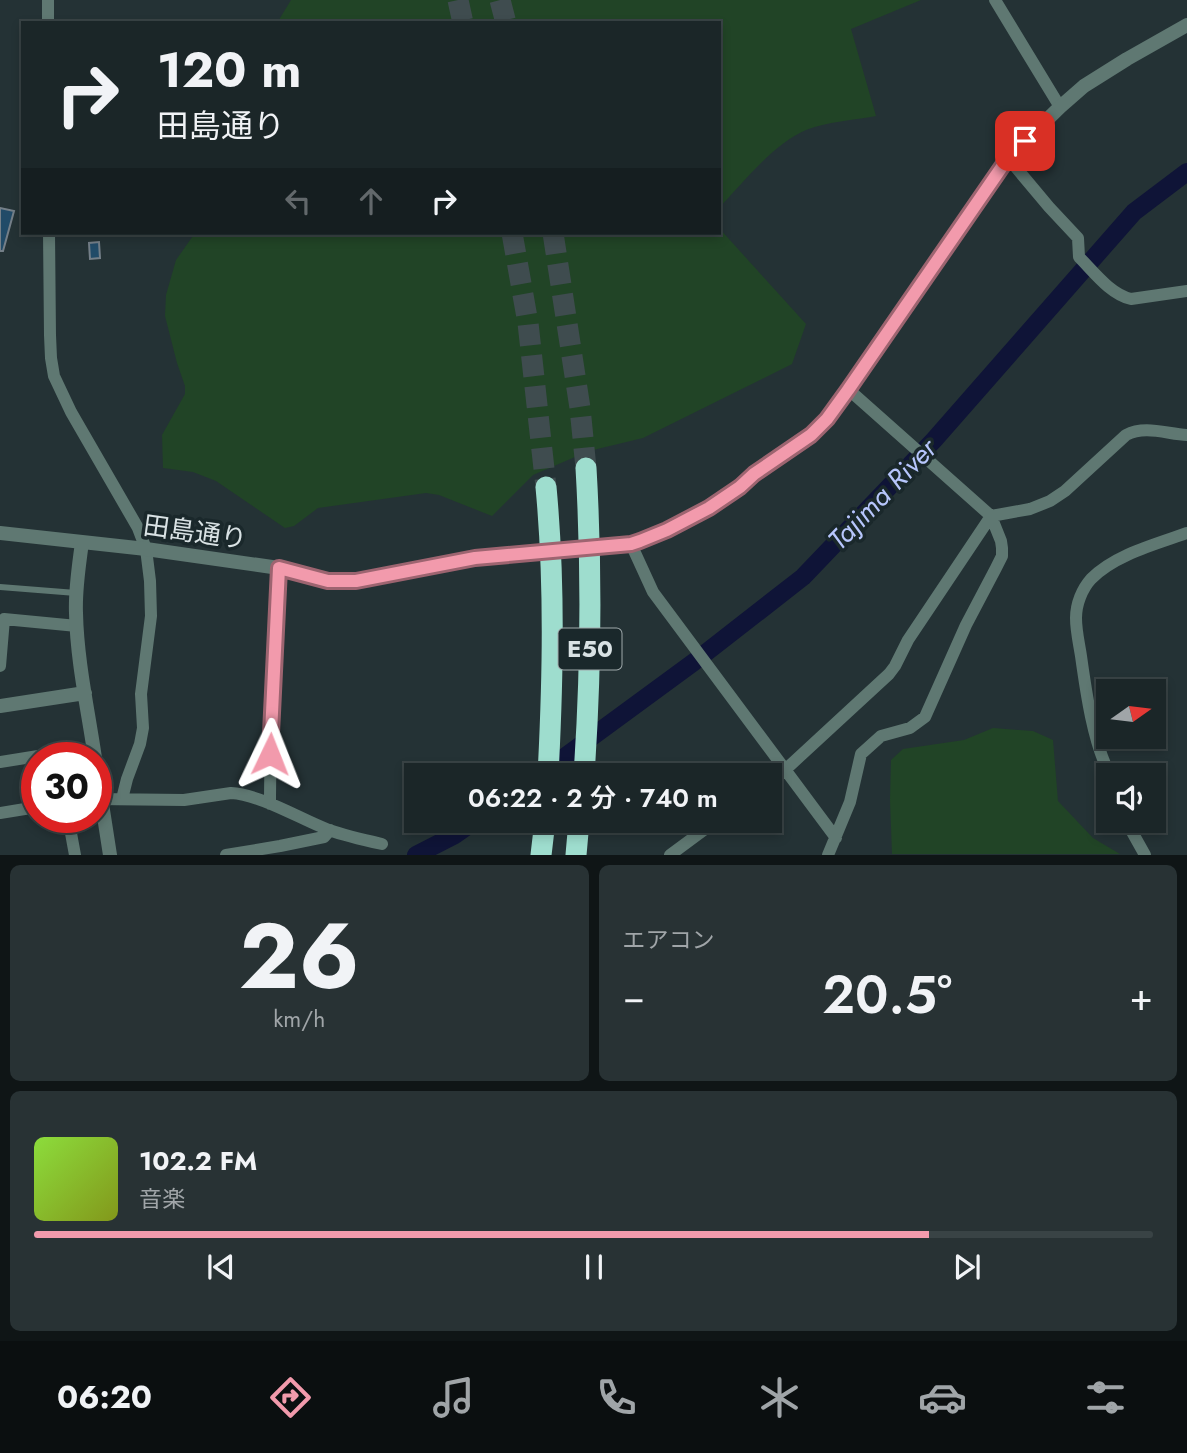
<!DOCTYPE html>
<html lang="ja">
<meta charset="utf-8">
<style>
body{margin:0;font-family:Jost,"Noto Sans JP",sans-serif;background:#283234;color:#f1f3f6;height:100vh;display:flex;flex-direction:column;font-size:26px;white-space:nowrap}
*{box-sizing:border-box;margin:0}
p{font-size:23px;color:#a0a5a8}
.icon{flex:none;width:38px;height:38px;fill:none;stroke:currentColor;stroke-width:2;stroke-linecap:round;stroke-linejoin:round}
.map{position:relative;height:855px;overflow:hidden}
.side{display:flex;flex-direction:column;gap:10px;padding:10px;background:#0f1516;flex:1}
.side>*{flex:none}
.top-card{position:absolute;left:21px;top:21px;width:700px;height:214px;border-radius:0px;box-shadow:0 4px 10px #0003,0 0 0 2px #394345;background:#1b2628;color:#f1f3f6;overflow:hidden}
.needle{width:46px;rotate:76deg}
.tools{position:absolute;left:1096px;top:679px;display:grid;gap:14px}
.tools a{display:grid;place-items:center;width:70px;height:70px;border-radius:0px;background:#1b2628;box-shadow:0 4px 10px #0003,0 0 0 2px #394345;font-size:35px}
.speed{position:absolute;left:21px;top:742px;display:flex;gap:14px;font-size:35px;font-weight:700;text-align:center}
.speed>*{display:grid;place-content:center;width:91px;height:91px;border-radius:50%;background:#1b2628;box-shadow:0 4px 10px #0003,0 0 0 2px #394345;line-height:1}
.speed .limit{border:10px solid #d22;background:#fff;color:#111}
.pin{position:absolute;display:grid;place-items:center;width:60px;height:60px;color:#fff;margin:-30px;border-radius:14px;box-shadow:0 4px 10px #0006}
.me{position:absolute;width:77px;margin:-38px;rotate:2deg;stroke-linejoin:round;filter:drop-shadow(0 0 5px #0008)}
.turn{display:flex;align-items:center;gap:24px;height:147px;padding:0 21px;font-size:32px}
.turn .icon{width:91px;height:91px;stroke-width:2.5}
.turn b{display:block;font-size:49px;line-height:60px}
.lanes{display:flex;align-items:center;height:66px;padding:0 21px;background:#0003;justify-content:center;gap:35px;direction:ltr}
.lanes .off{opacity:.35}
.big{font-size:52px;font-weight:600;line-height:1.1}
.side .card{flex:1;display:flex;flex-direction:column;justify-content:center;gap:10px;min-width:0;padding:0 24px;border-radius:10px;background:#283234}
.side .dial{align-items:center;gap:0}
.dial b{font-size:91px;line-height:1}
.song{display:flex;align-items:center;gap:21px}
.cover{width:84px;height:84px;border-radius:10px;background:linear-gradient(135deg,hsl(90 70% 55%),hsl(70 70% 35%))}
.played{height:7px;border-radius:4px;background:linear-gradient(90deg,#f29aac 80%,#394345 80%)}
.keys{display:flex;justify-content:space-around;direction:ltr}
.heat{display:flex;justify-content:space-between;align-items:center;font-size:38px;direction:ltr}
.side .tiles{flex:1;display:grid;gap:10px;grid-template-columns:1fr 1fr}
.card:last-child{grid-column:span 2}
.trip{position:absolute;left:404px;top:763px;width:378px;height:70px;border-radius:0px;background:#1b2628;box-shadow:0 4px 10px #0003,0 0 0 2px #394345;font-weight:600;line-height:70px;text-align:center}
.dock{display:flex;height:112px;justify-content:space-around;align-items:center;background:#0b0f10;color:#a0a5a8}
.dock .icon{width:49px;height:49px}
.dock .current{color:#f29aac}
.dock b{font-size:32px;color:#f1f3f6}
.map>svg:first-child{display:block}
</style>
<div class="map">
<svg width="1187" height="855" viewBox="0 0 1187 855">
<rect width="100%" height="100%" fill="#243235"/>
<path fill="#214426" d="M291 0H921L851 29 876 116C855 120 826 122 806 130 773 144 744 182 719 208V23H277Z
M719 228 806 324 792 364 643 438 589 451 533 475 492 516 439 495 426 493 318 508 294 526 285 528 216 481 193 472 163 468 162 435 185 394V386L177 363 165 316 166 295 176 260 195 233H719Z
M993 728 1033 731 1053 740 1058 801 1093 838 1120 854H892L890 800 891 760 903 749 964 740Z"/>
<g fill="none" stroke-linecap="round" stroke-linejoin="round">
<path stroke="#0f1437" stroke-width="18" d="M540 775 694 662 803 577 934 440 1134 212 1187 172
M416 855 455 835 475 821"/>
</g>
<path fill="#214b68" stroke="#747f88" stroke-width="2" d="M0 208 14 211 3 251H0Z
M99 242 100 258 90 259 89 243Z"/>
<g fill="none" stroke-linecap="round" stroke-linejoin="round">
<path stroke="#3f4c4f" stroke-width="21" stroke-dasharray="21 10" stroke-linecap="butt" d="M458 0 463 23
M500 0 506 23
M512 233 528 323 546 487
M553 233 580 408 586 468"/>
<path stroke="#5f7872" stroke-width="6" d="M0 587 76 593"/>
<path stroke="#5f7872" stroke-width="12" d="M995 0 1060 107
M48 23V0
M1008 158 1049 207 1078 238 1079 257C1094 272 1110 294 1131 299L1187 291
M49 233 50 335 51 358 54 376 71 412 138 528 146 549 150 581 151 616 141 694 143 728 140 744 127 779 122 799
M848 389 991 516 1030 509 1050 501 1065 491 1126 435C1145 425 1167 434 1187 435
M631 544 653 592 836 838
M0 666 4 619 77 626
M0 762 57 753 58 758
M1110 775C1093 742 1086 692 1081 656 1079 643 1076 631 1076 618 1076 604 1082 589 1091 579 1114 555 1156 544 1187 533
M770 781 785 770 889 674 895 666 908 640 991 516
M96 799 184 800 231 793C262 795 300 819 329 830 346 836 364 840 382 844
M270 804C270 725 275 647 279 568
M0 813 37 807
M68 817 75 855
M1126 821 1145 855
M226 855 280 846 324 837 330 830
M670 855 716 821
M828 855 850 802 861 754 881 736 910 728 925 717 966 625 996 568 1002 556V548L1001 541 991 516"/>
<path stroke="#5f7872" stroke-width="14" d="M0 533 146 549 279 568 328 581H356L475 558 631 544 667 530 709 508 740 487 754 474 811 435 827 419 848 389 1008 158 1060 107 1084 86 1127 59 1187 25
M82 542C79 566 75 589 76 613 77 661 88 710 95 758
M0 706 85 693
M96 765 110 855"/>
<path stroke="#9eddce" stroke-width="21" d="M546 487C555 583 553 679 548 775
M584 775C591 673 592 571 586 468
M541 855 545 821
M576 855 579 821"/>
</g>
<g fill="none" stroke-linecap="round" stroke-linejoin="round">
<g stroke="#9d6470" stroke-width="18">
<path id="route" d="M270 754 279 568 328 581H356L475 558 631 544 640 541 667 530 709 508 740 487 754 474 811 435 827 419 848 390 1008 158 1025 141"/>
</g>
<use href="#route" stroke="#f29aac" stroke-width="12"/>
</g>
<g text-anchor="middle" stroke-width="7" stroke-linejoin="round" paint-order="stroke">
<rect fill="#1a282b" stroke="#a0aaac" stroke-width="2" x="558.5" y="628.5" width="63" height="41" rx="5"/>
<g font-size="24" font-weight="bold" fill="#d9e2e4">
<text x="590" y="657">E50</text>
</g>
<g font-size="26" fill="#d9e2e4" stroke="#1a282b">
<text transform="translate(195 532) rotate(8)" y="9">田島通り</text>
</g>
<g font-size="28" font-style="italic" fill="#b7c6fc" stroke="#1a282b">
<text transform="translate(882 494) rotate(-46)" y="10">Tajima River</text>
</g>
</g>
</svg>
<div class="tools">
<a><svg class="needle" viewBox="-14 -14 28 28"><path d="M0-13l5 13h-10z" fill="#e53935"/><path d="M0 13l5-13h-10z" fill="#a0a5a8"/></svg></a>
<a><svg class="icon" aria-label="sound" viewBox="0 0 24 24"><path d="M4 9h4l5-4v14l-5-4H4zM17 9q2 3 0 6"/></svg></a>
</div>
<div class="speed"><div class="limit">30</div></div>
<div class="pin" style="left:1025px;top:141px;background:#d93025"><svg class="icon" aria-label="arrive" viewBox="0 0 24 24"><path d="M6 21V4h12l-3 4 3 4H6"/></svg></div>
<svg class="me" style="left:270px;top:754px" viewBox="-20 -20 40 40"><path d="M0-17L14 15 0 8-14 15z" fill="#f29aac" stroke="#fff" stroke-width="4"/></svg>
<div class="trip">06:22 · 2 分 · 740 m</div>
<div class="top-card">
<div class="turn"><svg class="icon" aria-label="right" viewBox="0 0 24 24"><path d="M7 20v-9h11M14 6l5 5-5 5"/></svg><div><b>120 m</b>田島通り</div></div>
<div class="lanes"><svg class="icon off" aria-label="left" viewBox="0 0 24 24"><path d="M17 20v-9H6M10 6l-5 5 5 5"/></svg><svg class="icon off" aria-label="ahead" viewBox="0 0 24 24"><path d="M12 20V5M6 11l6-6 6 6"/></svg><svg class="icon" aria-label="right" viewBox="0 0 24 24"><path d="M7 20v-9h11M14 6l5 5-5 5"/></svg></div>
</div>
</div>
<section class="side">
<div class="tiles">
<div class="card dial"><b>26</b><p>km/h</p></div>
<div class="card"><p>エアコン</p>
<div class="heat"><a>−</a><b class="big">20.5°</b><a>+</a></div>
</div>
<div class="card">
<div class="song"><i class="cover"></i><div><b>102.2 FM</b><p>音楽</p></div></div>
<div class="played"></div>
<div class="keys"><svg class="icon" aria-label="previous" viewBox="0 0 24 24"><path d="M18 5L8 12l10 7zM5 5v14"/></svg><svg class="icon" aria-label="pause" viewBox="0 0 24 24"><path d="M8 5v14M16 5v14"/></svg><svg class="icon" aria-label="next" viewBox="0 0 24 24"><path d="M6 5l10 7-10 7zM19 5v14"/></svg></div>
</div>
</div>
</section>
<nav class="dock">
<b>06:20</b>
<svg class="icon current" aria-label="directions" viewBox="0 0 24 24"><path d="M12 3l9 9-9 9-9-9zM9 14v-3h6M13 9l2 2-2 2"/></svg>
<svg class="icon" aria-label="music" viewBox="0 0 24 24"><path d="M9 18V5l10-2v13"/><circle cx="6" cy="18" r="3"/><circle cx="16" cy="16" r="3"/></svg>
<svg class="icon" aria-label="phone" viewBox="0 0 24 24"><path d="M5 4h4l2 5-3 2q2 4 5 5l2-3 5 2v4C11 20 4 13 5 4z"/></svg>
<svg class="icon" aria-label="climate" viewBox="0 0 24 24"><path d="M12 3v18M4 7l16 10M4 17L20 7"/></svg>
<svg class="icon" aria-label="car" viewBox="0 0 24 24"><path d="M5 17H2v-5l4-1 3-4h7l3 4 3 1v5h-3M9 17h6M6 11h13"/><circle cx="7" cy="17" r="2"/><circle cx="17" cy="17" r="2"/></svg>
<svg class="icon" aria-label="filters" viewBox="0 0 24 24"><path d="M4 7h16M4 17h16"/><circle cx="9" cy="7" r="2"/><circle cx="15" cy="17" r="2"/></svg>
</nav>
